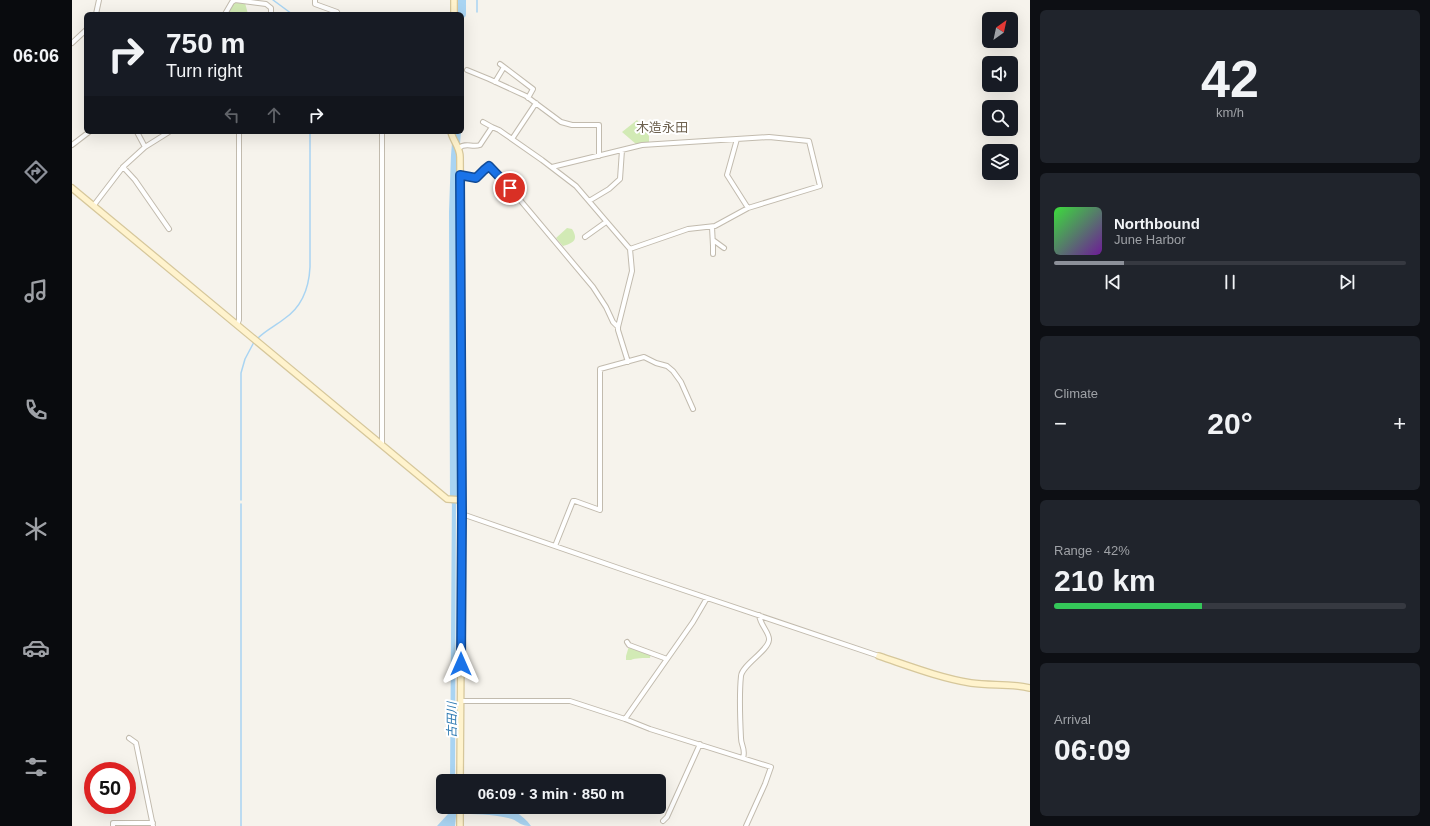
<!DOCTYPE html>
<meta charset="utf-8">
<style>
body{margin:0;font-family:Arial,"Noto Sans JP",sans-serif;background:#20242c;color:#f1f3f6;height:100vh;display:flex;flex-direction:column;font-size:15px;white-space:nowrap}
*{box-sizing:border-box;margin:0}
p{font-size:13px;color:#9ea1a6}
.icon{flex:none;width:22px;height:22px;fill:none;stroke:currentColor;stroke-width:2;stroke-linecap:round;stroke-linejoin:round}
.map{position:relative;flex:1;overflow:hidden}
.drawer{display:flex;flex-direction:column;gap:10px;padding:10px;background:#0d0f14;width:400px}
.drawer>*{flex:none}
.hud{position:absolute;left:12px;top:12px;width:380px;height:122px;border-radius:6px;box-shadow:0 4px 16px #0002;background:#171b24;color:#f1f3f6;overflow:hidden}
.needle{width:26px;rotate:33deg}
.tools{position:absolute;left:910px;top:12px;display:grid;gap:8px}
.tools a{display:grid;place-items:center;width:36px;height:36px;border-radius:6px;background:#171b24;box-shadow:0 4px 16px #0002;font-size:20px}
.speed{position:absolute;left:12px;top:762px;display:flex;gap:8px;font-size:20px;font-weight:700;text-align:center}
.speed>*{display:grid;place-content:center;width:52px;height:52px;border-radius:50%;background:#171b24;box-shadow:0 4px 16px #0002;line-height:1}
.speed .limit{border:6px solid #d22;background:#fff;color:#111}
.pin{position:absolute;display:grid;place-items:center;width:34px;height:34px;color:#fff;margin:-17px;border:2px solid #fff;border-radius:50%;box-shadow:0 1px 4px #0007}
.me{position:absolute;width:44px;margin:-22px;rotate:0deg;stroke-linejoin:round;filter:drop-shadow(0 0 3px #0008)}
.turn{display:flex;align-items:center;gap:14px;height:84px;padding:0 16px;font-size:18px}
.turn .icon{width:52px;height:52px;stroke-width:2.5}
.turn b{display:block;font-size:28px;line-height:34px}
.lanes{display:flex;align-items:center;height:38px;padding:0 16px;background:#0003;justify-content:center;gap:20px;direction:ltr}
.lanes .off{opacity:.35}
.big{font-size:30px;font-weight:700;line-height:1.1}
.drawer .widget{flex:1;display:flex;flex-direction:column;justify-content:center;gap:6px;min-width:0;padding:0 14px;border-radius:6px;background:#20242c}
.drawer .dial{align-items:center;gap:0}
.dial b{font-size:52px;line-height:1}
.song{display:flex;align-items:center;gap:12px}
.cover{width:48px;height:48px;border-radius:6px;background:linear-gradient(135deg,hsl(120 70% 55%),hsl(280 70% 35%))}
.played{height:4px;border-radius:2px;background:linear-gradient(90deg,#8c9099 20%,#363941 20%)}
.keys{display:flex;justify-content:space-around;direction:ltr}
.heat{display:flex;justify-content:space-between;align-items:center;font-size:22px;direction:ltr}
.charge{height:6px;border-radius:3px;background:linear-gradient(90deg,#34c759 42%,#363941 0)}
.trip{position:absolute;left:364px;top:774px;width:230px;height:40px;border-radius:6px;background:#171b24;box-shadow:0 4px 16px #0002;font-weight:700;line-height:40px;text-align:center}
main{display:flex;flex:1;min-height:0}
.tab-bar{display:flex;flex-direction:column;width:72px;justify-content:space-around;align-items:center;background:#090b0e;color:#9ea1a6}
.tab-bar .icon{width:28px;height:28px}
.tab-bar .current{color:#8c9099}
.tab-bar b{font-size:18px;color:#f1f3f6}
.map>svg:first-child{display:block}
</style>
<main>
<nav class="tab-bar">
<b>06:06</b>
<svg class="icon current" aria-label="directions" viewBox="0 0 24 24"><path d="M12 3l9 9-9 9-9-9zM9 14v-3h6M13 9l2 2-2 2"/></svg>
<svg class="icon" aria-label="music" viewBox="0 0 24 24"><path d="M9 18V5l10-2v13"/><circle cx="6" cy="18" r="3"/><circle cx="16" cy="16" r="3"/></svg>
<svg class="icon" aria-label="phone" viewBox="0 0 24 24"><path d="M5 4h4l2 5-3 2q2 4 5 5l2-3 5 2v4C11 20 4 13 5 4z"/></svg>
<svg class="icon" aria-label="climate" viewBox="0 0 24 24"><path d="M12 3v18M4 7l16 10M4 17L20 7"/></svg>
<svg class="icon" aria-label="car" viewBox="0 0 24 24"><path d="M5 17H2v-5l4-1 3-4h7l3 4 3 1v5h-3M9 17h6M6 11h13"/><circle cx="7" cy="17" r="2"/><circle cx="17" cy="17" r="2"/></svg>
<svg class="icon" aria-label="filters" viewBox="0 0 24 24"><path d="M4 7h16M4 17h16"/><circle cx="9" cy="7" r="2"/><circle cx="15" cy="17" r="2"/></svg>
</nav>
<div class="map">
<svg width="958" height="826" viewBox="0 0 958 826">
<rect width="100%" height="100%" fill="#f6f3ec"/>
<path fill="#d2eab5" d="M160 3H173L176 14H160L156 13Z
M565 120 577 136V142L564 144 550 132Z
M495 228 500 229C507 240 501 243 491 246L484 238Z
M557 646 579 654 578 658C573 658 563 658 559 660H554V656Z"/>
<path fill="#a9d4f2" d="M384 490 383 781H378L380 491Z
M377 807C393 807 429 806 443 812 449 815 455 820 459 826 446 826 447 820 436 818 420 814 402 814 385 814L384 816 383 826H365L376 814Z"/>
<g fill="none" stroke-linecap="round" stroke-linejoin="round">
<path stroke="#a9d4f2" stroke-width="1.5" d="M201 0 220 14
M405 12V0
M186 338C194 330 203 326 212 319 230 307 237 287 238 267V132
M169 500V373L173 359 182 342
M169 504V826"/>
<path stroke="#a9d4f2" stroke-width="8" d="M390 14V0
M382 500 381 212 383 155 385 132"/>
<g stroke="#c2bbae" stroke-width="6">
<path id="street" d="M243 0V4L265 12 266 14
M24 14 27 0
M153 14 160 2 163 0 194 4 199 8V14
M0 43 14 30
M428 64 461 89 456 98
M395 70 417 79 454 96 489 122 500 125H527V156
M423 82 432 67
M411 122 420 127
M65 132 73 147
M310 132V445
M440 139 464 103
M665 139 655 175 676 208
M0 145 17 132
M387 148C394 142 400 148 408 145L420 127 427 130 470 160 504 186 558 249 560 271 546 327V330L556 362
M51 167 63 180 97 229
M480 167 570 145 697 137 737 141 748 186 676 208 643 226 616 229 558 249
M388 175 404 178 416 166H417L438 188 521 287 534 307 541 322 546 327
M517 201 537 189 548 179 550 150
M22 205 51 167 73 147 97 132
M640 227 641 246V254
M513 237 534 222
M641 240 652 248
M165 325 167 320V132
M390 514 558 572 807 656
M483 546 501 501H503L528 510V369L572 357 584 363 595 366 601 371 609 382 621 409
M555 642 557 645 595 659
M389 701H498L553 719 578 729 699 767 693 784 674 826
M553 719 621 622 635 598
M57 738 64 743 81 826
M671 758C674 749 669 746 669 738 668 718 667 695 669 676 670 665 696 651 697 640 698 633 688 625 687 615
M591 821 595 817 628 744
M41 826V823H81"/>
</g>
<g stroke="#d6c79b" stroke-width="8">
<path id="secondary" d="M382 14V0
M379 132C381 141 388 147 388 157L390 514 388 781
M0 188 375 499 390 500
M807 656C837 666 868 678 899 683 919 686 938 683 958 688
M388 826V807"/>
</g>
<use href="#street" stroke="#fff" stroke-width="4"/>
<use href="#secondary" stroke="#fff3cd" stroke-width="5.5"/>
</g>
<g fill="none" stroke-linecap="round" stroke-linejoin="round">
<g stroke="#114b97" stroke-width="10">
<path id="route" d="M389 664 390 514 388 175 404 178 412 170 417 166 438 188"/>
</g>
<use href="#route" stroke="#1a73e8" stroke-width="7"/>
</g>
<g text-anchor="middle" stroke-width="4" stroke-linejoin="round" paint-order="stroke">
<g font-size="12" font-style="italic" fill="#2e7ab2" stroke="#fff">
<text transform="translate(380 720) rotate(-90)" y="4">古田川</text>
</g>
<g font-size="13" fill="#6e6250" stroke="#fff">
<text x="590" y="132">木造永田</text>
</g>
</g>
</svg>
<div class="tools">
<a><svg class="needle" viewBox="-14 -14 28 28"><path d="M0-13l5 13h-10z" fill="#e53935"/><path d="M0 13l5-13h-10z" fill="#9ea1a6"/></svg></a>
<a><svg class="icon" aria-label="sound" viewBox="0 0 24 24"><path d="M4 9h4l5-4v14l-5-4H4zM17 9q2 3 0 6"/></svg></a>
<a><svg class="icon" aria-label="search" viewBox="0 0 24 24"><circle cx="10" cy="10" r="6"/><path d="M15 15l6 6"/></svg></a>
<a><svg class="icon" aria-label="layers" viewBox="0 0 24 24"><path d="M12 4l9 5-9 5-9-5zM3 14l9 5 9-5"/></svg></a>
</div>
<div class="speed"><div class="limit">50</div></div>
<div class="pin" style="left:438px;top:188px;background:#d93025"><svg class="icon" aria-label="arrive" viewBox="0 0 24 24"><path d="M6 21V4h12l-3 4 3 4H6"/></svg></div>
<svg class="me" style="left:389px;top:664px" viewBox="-20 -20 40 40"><path d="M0-17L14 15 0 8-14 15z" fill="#1a73e8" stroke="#fff" stroke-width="4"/></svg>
<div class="trip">06:09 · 3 min · 850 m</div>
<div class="hud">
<div class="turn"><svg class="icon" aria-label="right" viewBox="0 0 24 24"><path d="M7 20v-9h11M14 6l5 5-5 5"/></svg><div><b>750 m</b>Turn right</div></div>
<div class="lanes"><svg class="icon off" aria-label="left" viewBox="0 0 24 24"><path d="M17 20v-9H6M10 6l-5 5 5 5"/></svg><svg class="icon off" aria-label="ahead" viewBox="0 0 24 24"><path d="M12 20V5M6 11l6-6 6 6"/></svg><svg class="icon" aria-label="right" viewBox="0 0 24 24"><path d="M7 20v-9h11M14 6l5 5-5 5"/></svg></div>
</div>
</div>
<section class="drawer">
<div class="widget dial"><b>42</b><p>km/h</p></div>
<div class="widget">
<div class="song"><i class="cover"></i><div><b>Northbound</b><p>June Harbor</p></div></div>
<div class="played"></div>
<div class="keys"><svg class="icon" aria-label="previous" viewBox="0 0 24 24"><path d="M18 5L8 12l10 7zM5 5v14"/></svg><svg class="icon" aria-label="pause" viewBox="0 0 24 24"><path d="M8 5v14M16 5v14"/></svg><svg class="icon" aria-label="next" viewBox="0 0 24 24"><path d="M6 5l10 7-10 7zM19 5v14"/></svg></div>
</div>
<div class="widget"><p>Climate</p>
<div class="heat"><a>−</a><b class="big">20°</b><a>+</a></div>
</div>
<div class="widget"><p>Range · 42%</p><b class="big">210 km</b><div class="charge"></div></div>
<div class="widget"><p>Arrival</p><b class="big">06:09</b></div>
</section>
</main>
